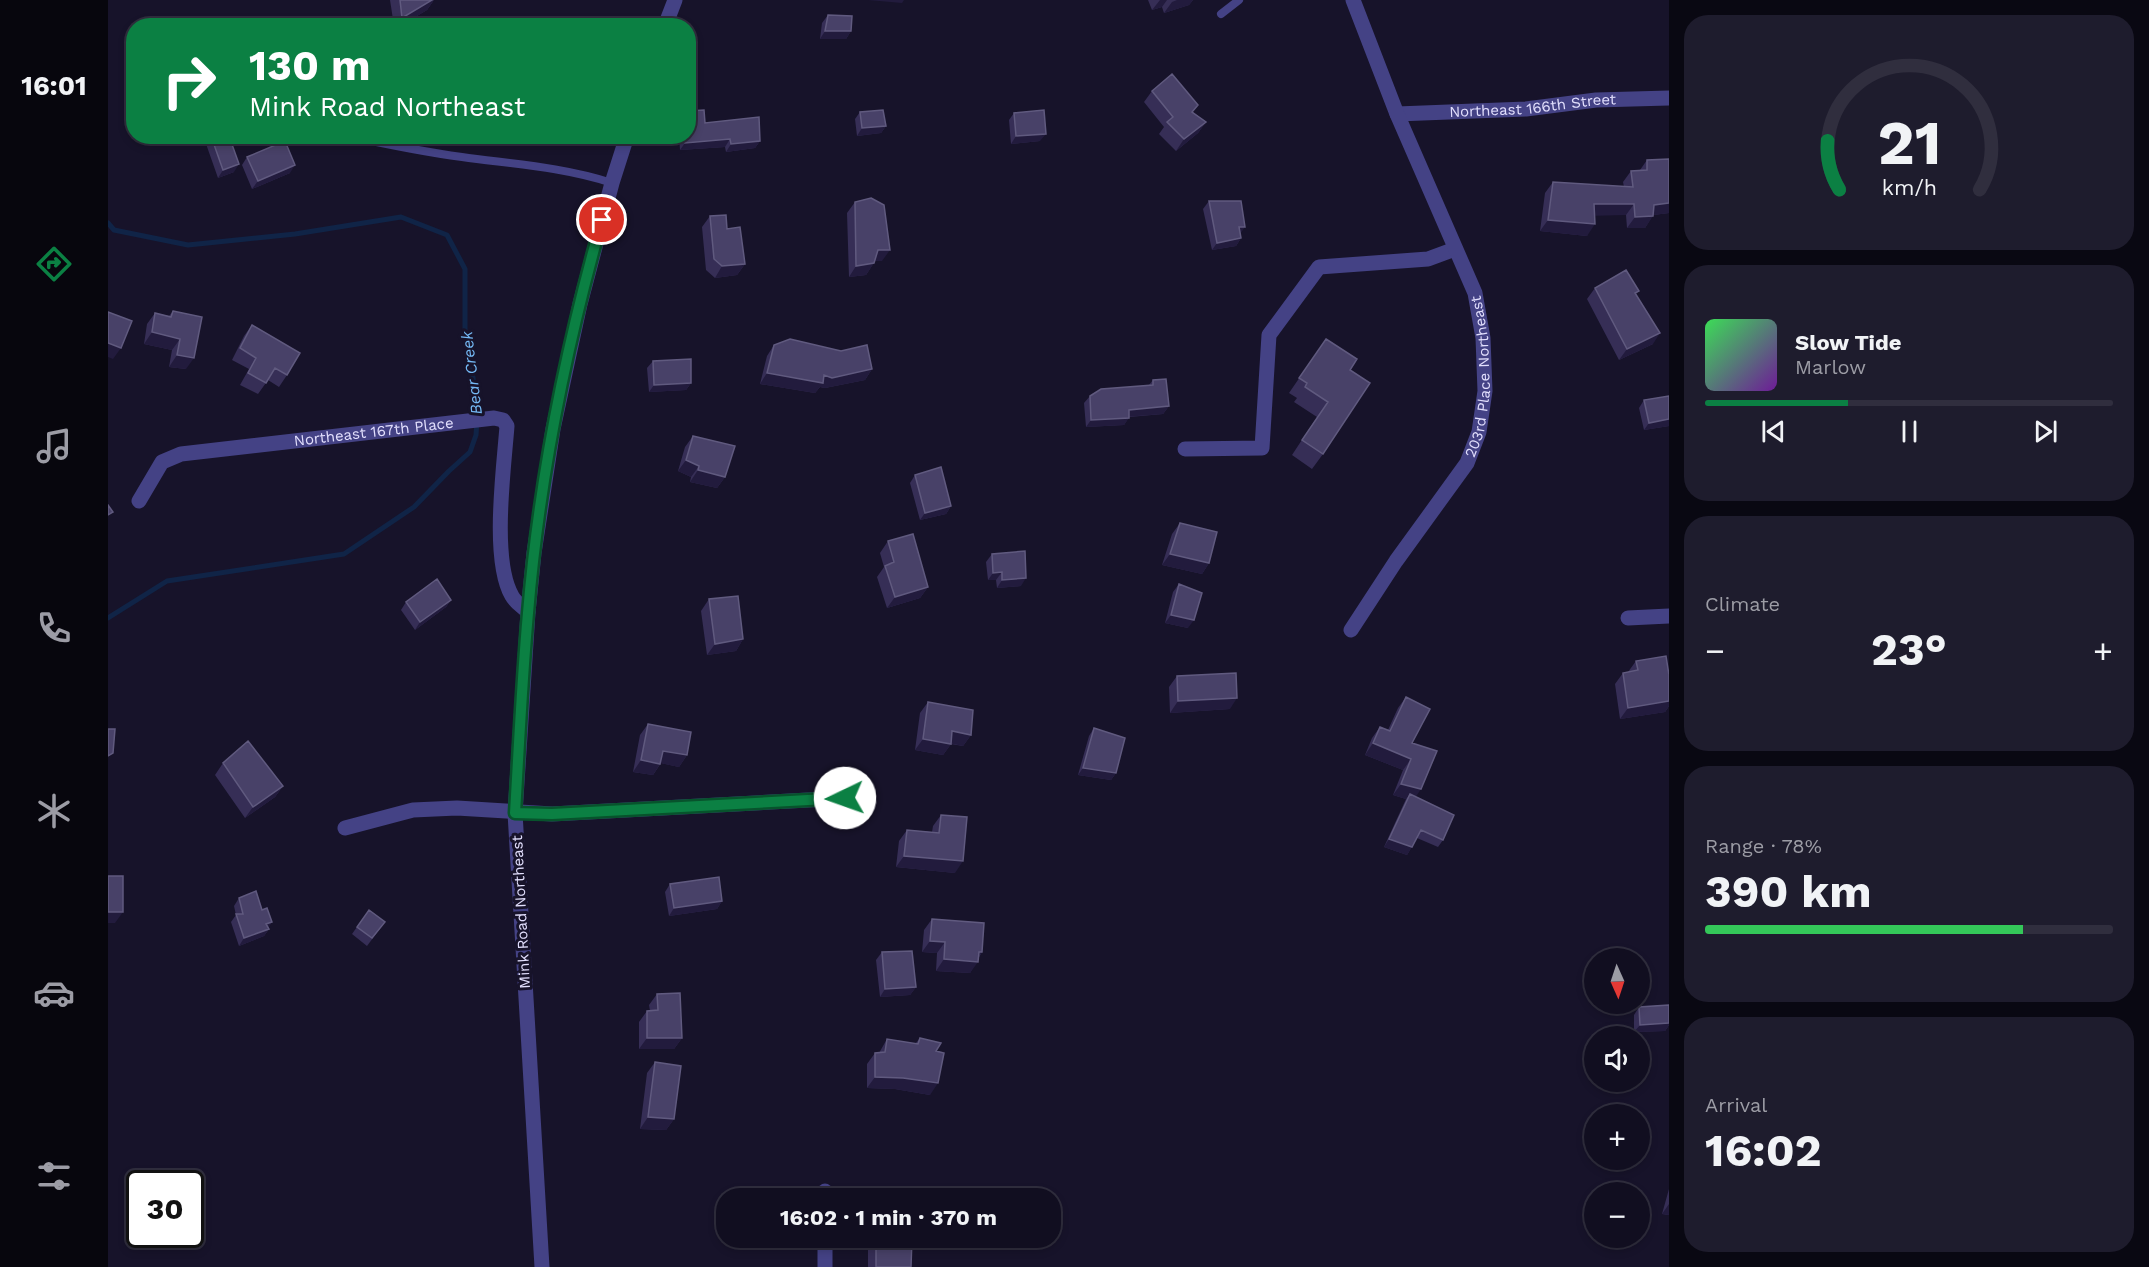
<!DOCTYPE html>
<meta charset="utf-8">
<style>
body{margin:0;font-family:"Work Sans",sans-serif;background:#1e1c2d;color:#f1f3f6;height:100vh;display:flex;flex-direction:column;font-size:22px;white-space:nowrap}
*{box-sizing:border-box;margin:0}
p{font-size:20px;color:#9c9ca5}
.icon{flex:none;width:33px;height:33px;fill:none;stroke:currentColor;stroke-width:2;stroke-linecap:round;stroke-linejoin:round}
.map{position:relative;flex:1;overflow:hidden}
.sheet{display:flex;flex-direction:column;gap:15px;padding:15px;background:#090812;width:480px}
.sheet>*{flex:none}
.guide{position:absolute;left:18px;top:18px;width:570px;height:126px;border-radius:24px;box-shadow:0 3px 9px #0003,0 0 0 2px #302e3e;background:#0b8043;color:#fff;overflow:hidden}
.needle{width:39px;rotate:177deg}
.fabs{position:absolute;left:1476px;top:948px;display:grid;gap:12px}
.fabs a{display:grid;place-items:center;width:66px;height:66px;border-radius:50%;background:#110e20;box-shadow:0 3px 9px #0003,0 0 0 2px #302e3e;font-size:30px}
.speed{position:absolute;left:18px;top:1170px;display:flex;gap:12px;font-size:30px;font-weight:700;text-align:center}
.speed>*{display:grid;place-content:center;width:78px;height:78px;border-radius:50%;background:#110e20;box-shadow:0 3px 9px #0003,0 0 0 2px #302e3e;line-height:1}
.speed .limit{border:3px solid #111;border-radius:9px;background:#fff;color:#111}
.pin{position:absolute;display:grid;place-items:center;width:51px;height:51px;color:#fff;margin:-26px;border:3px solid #fff;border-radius:50%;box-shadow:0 2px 6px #0007}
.me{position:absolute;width:66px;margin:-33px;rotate:267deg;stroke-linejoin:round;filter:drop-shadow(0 0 4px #0008)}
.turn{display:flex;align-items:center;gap:21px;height:126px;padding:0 24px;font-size:27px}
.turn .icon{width:78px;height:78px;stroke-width:2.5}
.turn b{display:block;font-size:42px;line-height:51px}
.big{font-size:45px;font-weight:700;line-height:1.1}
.sheet .widget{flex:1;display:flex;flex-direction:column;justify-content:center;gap:9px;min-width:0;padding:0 21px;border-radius:24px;background:#1e1c2d}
.sheet .dial{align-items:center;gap:0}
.dial svg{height:156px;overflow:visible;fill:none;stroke:#302e3e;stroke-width:7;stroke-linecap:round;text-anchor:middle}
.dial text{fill:#f1f3f6;stroke:none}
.song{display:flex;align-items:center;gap:18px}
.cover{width:72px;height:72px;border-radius:9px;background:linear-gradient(135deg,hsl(130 70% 55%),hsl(280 70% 35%))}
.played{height:6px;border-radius:3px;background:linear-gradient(90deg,#0b8043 35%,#302e3e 35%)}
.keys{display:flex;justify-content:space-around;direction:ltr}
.heat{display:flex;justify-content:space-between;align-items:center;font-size:33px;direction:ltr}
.charge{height:9px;border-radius:4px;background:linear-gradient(90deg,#34c759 78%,#302e3e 0)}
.trip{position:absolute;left:608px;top:1188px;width:345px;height:60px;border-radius:24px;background:#110e20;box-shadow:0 3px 9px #0003,0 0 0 2px #302e3e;font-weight:700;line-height:60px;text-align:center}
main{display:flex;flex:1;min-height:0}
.menu{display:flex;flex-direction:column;width:108px;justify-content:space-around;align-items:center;background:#07060d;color:#9c9ca5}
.menu .icon{width:42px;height:42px}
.menu .active{color:#0b8043}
.menu b{font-size:27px;color:#f1f3f6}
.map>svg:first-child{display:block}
</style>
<main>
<nav class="menu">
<b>16:01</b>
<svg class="icon active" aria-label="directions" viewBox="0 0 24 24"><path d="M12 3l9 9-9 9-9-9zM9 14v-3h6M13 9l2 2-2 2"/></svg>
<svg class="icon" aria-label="music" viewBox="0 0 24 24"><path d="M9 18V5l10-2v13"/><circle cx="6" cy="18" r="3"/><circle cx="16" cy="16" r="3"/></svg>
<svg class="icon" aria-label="phone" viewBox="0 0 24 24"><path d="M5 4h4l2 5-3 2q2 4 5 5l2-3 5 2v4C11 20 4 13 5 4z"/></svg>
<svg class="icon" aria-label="climate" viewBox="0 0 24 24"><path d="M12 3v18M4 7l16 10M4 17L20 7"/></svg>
<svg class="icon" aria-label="car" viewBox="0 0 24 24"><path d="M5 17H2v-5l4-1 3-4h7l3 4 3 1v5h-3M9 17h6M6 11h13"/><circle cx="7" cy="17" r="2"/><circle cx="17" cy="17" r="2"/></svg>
<svg class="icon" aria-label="filters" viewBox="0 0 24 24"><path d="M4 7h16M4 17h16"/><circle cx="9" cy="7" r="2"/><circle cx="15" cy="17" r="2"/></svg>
</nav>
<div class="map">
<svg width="1561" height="1267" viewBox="0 0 1561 1267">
<rect width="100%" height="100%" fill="#17132a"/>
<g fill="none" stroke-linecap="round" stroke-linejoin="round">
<path stroke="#102447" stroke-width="5" d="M0 223 6 230 80 245 187 234 293 217 339 235 357 269V331L370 407 368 435 362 452 341 471 306 507 236 554 59 581 0 618"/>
<path stroke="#444285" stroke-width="8" d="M1113 14 1131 0
M240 136C277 144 316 152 354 157 404 164 455 167 504 183"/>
<g stroke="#444285" stroke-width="15">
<path id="s1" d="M1289 114 1418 109 1488 100 1561 98"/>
<path d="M1077 449 1154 448 1161 335 1211 267 1320 259 1347 249"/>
<path id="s2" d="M31 501 54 462 73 454C177 442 281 430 386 418L395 420 399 426C396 467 383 560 404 596 407 602 415 607 420 612"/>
<path d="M1520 618 1561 616"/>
<path id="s3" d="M1243 630 1288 561 1359 463 1371 432 1377 391 1375 338 1367 293 1289 114 1245 0"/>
<path d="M237 828 305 810 349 808 444 814 737 798"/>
<path d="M717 1198V1191"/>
<path d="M717 1267V1238"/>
</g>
<path stroke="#444285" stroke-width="15" d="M557 26 567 0
M434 1267 407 813 420 612 426 553 445 429 472 304 504 183 519 136"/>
</g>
<path fill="#362e56" d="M282 0H326L319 10 292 26H286Z
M1040 0H1085L1081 5 1056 13 1054 7 1044 10Z
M720 15 743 31 738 39H712L714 23Z
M1044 91 1085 112 1098 122 1090 133 1068 151 1051 134 1056 127 1036 102Z
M752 112 778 126 773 133 749 136 747 119Z
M906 113 932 141 903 144 901 120Z
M597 123 652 141 647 148 618 152 617 147 572 150 571 136H580Z
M100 136H121L126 172 110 178 97 141Z
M139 157 182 173 144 189 134 165Z
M1539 160 1561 213 1545 215 1537 228H1519L1518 215H1487L1479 236 1432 231 1437 193 1445 182 1516 187 1515 182 1523 171 1532 170Z
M1101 201 1132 234 1133 238 1128 246 1104 250 1095 209Z
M747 202 774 261H767L758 275 741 277 739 213Z
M602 216 619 229 637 264 629 275 607 278 598 270 594 227Z
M1487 288 1531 291 1528 294 1545 344 1511 360 1479 299Z
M65 311 78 369 61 367 64 350 36 344 39 324 47 313 61 316Z
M144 325 179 375 171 387 160 380 150 394 132 385 141 369 124 360 136 336Z
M1218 339 1242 370 1215 454 1204 469 1184 455 1209 417 1186 402 1189 398 1181 393Z
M666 345 764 369 757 380 717 388 712 387 707 393 652 384 659 356Z
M545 361 583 383 578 390 541 392 539 368Z
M1045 380 1061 406 1055 414 1021 417 1016 425 978 427 976 403 982 396 1041 385Z
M1561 396V426L1536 430 1531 408 1536 400Z
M585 436 617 477 609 488 582 482 583 477 570 471 577 447Z
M807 475 843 506 838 514 812 520 802 483Z
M1072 523 1101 563 1094 574 1054 565 1064 534Z
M780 541 820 587 812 598 779 608 769 577 776 567 772 553Z
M884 554 913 586 889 588 888 580H880L878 562Z
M1071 584 1080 628 1057 623 1065 592Z
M601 599 635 639 628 651 599 655 593 611Z
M343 600 338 607 307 630 293 610 298 602Z
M1528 661 1561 675V706L1557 712 1512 719 1507 684 1515 673 1520 672Z
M1069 676 1122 709 1062 713 1061 687Z
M1298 697 1304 743 1308 797 1335 840 1330 847 1309 838 1299 855 1276 847 1298 799 1285 795 1295 770 1257 755 1264 738 1272 727 1280 730 1290 708Z
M820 702 863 735 855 746 843 744 835 755 807 750 812 713Z
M540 724 579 755 571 767 553 763 545 775 525 772 532 735Z
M986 728 1008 773 1003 780 970 775 981 736Z
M115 763 175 786 167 797 137 818 107 775Z
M833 815 847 873 788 867 791 841 799 830 824 832 825 826Z
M562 884 614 901 609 909 561 916 557 892Z
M131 898 154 910 161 929 156 936 131 946 123 922 128 915 126 906Z
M261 910 277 922 259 946 244 934Z
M824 919 874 952 862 973 828 971 829 953 814 952 816 930Z
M774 952 808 987 802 995 772 997 768 960Z
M549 994 574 1038 566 1049H531V1022L539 1011H542L541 1005Z
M1561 1005V1025L1557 1031 1526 1032V1015L1531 1007Z
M812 1038 828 1051 822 1095 787 1089 759 1088V1064L767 1053H771L779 1039 807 1044Z
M547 1062 566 1119 558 1130 532 1129 539 1073Z
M1561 1189V1215L1554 1214Z
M760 1238H804L803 1267H760Z"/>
<path fill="#221b3d" d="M324 0H326L319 10 292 26H289L294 18Z
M760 0H796L794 3Z
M1052 0H1059L1054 7 1044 10Z
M1069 0H1085L1081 5 1056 13 1064 2Z
M717 31H743L738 39H712Z
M1098 122 1090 133 1068 151 1076 139Z
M778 126 773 133 749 136 754 128Z
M938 134 932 141 903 144 908 136Z
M622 139 617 147 572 150 577 143Z
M652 141 647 148 618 152 623 144Z
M131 164 126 172 110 178 115 170Z
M187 165 182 173 144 189 150 181Z
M1561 203V213L1538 216 1546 205Z
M1486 204H1526L1518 215 1478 216Z
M1545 216 1537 228H1519L1527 217Z
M1440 220 1487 224 1479 236 1432 231Z
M1131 227H1137L1132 234Z
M1133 238 1128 246 1104 250 1109 243Z
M770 250H782L774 261H762Z
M766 263 758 275 741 277 748 266Z
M637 264 629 275 607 278 614 266Z
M44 332 72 339 64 350 36 344Z
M1552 333 1545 344 1511 360 1519 349Z
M0 343 13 348 5 359 0 357Z
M69 355 86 358 78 369 61 367Z
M764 369 757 380 717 388 712 387 707 393 652 384 659 373 716 375Z
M583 383 578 390 541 392 546 385Z
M1061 406 1055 414 1016 417 1021 410Z
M1021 418 1016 425 978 427 983 420Z
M1561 419V426L1536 430 1541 423Z
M578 460 591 466 583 477 570 471Z
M590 470 617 477 609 488 582 482Z
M843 506 838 514 812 520 817 513Z
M1062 554 1101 563 1094 574 1054 565Z
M894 572 888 580H880L885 573Z
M918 578 913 586 889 588 894 580Z
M820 587 812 598 779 608 787 597Z
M343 600 338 607 307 630 312 622Z
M1063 615 1086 620 1080 628 1057 623Z
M635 639 628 651 599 655 607 644Z
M1129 698 1122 709 1062 713 1070 701Z
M1561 701V706L1557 712 1512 719 1520 708Z
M844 731 863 735 855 746 836 742Z
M815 739 843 744 835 755 807 750Z
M1265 743 1303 759 1295 770 1257 755Z
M555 751 579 755 571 767 547 762Z
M533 760 552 764 545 775 525 772Z
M975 768 1008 773 1003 780 970 775Z
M1293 784 1313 789 1305 801 1302 794 1298 799 1285 795Z
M175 786 167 797 137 818 145 807Z
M1281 839 1304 847 1299 855 1276 847Z
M796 856 855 861 847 873 788 867Z
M614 901 609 909 561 916 566 908Z
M0 912H15L7 923H0Z
M164 922 159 930 161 929 156 936 131 946 136 938 158 924Z
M822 941 837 942 829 953 814 952Z
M871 952H874L867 962H870L862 973 828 971 836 959Z
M808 987 802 995 772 997 777 989Z
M1561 1023V1025L1557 1031 1526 1032 1532 1025Z
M539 1038H574L566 1049H531Z
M767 1077 795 1078 830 1083 822 1095 787 1089 759 1088Z
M540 1117 566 1119 558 1130 532 1129Z
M1561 1204V1215L1554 1214Z"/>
<path fill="#484168" stroke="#605a7f" stroke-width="1.5" d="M292 0H324L294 18Z
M720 15 744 16 743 31H717Z
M1064 74 1090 105 1084 112 1098 122 1076 139 1059 122 1065 117 1044 91Z
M596 110 597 123 651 117 652 141 623 144 622 139 577 143V136H580V111Z
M775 110 778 126 754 128 752 112Z
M936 110 938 134 908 136 906 113Z
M103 136H121L131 164 115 170Z
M177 141 187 165 150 181 139 157Z
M1561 159V203L1546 205 1545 216 1527 217 1526 204H1486L1487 224 1440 220 1445 182 1525 187 1523 171 1539 170V160Z
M763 198 776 205 782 250H770L766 263 748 266 747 202Z
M1101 201H1133L1137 227H1131L1133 238 1109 243Z
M618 215 619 229 632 227 637 264 614 266 606 259 602 216Z
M1518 270 1531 291 1527 293 1552 333 1519 349 1487 288Z
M65 311 94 317 86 358 69 355 72 339 44 332 47 313 63 317Z
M0 312 24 321 13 348 0 343Z
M144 325 192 353 179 375 167 368 158 383 140 373 148 358 132 348Z
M682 339 733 351 759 345 764 369 724 378 716 375 715 383 659 373 666 345Z
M1218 339 1249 359 1242 370 1262 383 1215 454 1194 440 1220 402 1197 387 1199 383 1191 378Z
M583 359V383L546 385 545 361Z
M1058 379 1061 406 1021 410V418L983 420 982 396 993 389 1045 385V380Z
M1561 396V419L1541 423 1536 400Z
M585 436 627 446 617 477 590 470 591 466 578 460Z
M833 467 843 506 817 513 807 475Z
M0 505 5 512 0 515Z
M1072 523 1109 532 1101 563 1062 554Z
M805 534 820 587 787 597 777 566 786 562 780 541Z
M917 551 918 578 894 580V572L885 573 884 554Z
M329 579 343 600 312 622 298 602Z
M1071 584 1094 593 1086 620 1063 615Z
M630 596 635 639 607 644 601 599Z
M1558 656 1561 675V701L1520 708 1515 673 1530 670 1528 661Z
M1128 673 1129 698 1070 701 1069 676Z
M1298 697 1322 709 1304 743 1329 751 1313 789 1293 784 1303 759 1265 743 1272 727 1282 731Z
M820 702 865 710 863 735 844 731 843 744 815 739Z
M540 724 583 732 579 755 555 751 552 764 533 760Z
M986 728 1017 738 1008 773 975 768Z
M0 729H7L5 753 0 756Z
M140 741 175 786 145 807 115 763Z
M1302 794 1346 815 1335 840 1313 830 1304 847 1281 839Z
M833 815 859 817 855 861 796 856 799 830 831 833Z
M0 876H15V912H0Z
M611 877 614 901 566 908 562 884Z
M148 891 154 910 159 908 164 922 158 924 161 929 136 938 128 914H135L131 898Z
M261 910 277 922 264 938 249 927Z
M824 919 876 923 874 952H871L870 962 836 959 837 942 822 941Z
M804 951 808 987 777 989 774 952Z
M572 993 574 1038H539V1011L550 1010 549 994Z
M1561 1005V1023L1532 1025 1531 1007Z
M812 1038 833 1043 828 1051 836 1053 830 1083 795 1078 767 1077V1053L777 1052 779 1039 810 1044Z
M547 1062 573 1066 566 1119 540 1117Z
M768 1238H804L803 1267H768Z"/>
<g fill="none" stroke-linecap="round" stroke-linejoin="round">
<g stroke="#07532c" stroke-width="15">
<path id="route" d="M494 220C458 347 431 480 420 613 414 679 411 746 407 813L444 814 737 798"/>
</g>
<use href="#route" stroke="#0b8043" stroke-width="10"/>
</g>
<g text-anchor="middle" stroke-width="6" stroke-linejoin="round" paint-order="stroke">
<g font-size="15" fill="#e2dffd" stroke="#17132a">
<text dy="5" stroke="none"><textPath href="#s1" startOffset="136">Northeast 166th Street</textPath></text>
<text dy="5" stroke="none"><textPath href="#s3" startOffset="292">203rd Place Northeast</textPath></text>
<text dy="5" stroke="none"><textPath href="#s2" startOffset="260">Northeast 167th Place</textPath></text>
<text transform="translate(413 912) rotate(-93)" y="5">Mink Road Northeast</text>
</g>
<g font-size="16" font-style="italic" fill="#75b9f5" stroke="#17132a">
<text transform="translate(363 373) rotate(-97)" y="6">Bear Creek</text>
</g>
</g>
</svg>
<div class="fabs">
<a><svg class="needle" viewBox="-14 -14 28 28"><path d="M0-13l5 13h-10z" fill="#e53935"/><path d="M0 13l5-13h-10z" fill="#9c9ca5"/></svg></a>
<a><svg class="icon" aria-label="sound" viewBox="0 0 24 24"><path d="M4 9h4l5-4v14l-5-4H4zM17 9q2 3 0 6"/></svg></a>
<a>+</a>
<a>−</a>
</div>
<div class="speed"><div class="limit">30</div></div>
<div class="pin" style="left:494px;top:220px;background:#d93025"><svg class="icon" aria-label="arrive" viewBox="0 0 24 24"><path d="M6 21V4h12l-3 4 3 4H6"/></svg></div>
<svg class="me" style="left:737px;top:798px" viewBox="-20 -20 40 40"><circle r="19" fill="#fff"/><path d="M0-13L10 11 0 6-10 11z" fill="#0b8043"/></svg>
<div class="trip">16:02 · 1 min · 370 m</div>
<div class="guide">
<div class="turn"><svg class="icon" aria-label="right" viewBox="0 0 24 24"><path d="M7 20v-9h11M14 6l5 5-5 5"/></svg><div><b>130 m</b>Mink Road Northeast</div></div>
</div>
</div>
<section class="sheet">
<div class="widget dial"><svg viewBox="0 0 100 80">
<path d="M14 69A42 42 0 1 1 86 69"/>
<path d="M14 69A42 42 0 0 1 8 44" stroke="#0b8043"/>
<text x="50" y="56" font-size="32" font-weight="700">21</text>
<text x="50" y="72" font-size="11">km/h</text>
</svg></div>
<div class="widget">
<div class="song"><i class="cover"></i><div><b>Slow Tide</b><p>Marlow</p></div></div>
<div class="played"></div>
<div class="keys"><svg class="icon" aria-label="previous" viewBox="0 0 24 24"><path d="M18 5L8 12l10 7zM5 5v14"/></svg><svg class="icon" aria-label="pause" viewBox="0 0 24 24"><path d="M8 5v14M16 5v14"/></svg><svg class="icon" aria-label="next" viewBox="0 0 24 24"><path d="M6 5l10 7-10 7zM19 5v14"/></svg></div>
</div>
<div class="widget"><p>Climate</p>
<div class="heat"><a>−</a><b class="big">23°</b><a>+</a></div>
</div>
<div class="widget"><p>Range · 78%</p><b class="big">390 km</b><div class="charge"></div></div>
<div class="widget"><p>Arrival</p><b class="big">16:02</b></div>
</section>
</main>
